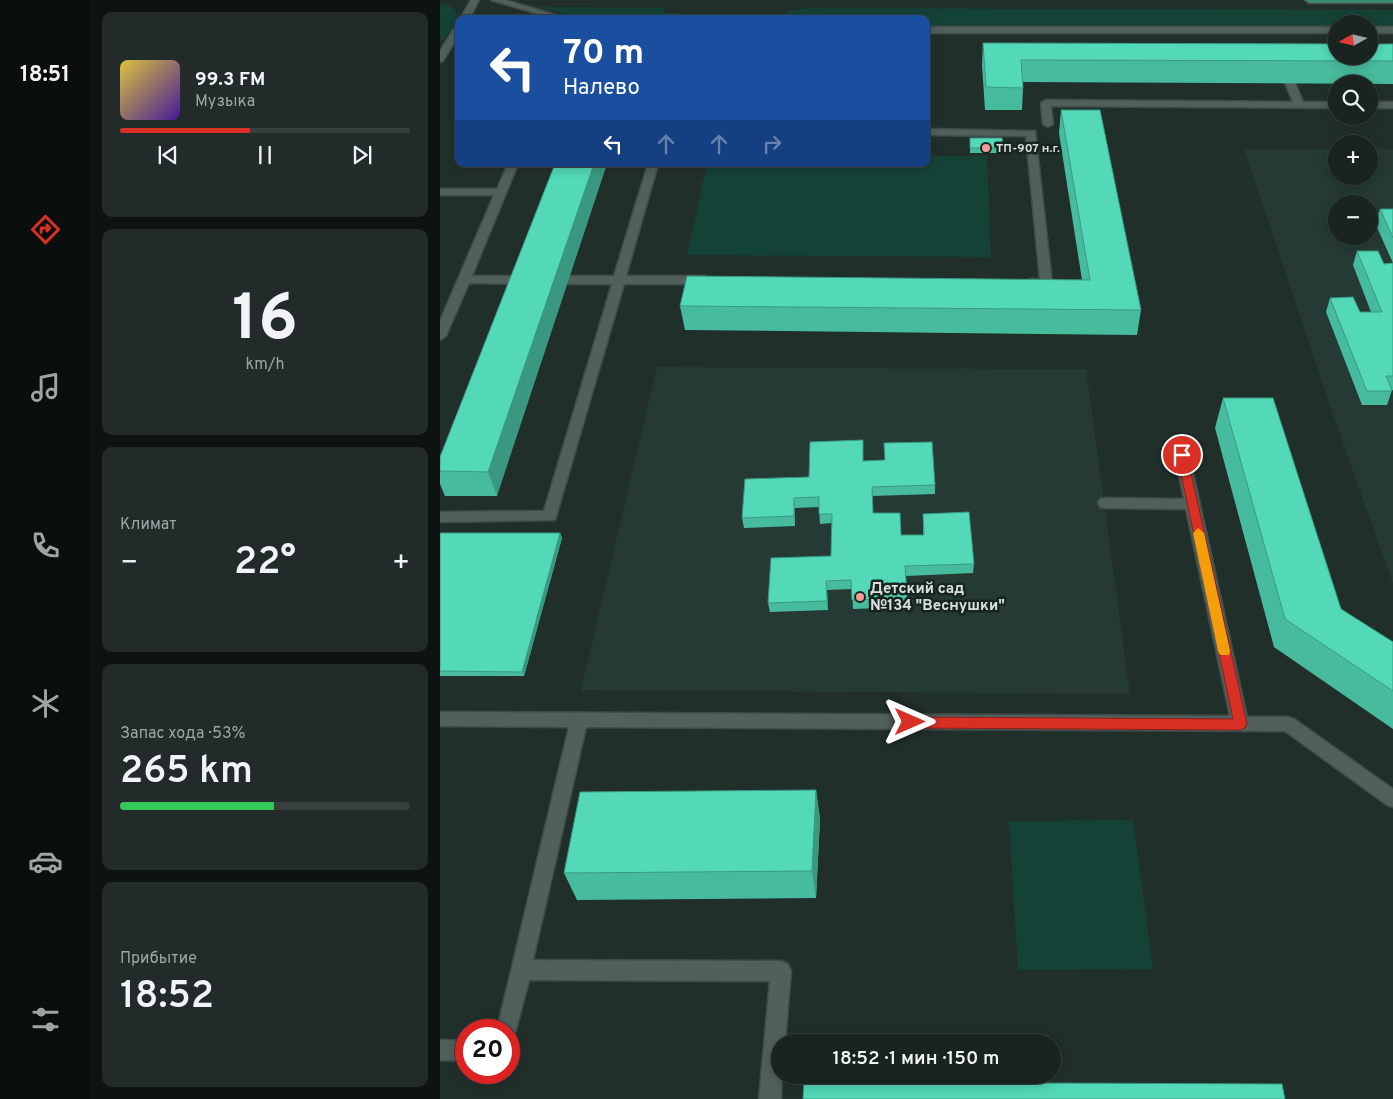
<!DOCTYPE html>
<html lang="ru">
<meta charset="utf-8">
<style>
body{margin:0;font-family:Overpass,sans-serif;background:#222b29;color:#f1f3f6;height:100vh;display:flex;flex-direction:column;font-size:19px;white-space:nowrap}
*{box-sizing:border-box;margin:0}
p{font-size:16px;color:#9fa4a5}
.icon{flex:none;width:28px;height:28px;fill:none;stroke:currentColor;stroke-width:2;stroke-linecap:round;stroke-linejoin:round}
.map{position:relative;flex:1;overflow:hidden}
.drawer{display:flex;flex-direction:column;gap:12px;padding:12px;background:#0e1312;width:350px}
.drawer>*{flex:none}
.top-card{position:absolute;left:15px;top:15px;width:475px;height:152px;border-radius:10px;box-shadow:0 2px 12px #0003,0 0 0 1px #37403e;background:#1a4fa0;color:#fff;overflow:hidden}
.needle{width:32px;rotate:262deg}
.fabs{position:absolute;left:888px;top:15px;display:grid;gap:10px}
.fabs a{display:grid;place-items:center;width:50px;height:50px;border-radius:50%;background:#192320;box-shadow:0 2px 12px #0003,0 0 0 1px #37403e;font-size:25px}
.speed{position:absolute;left:15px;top:1019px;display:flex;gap:10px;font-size:25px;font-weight:700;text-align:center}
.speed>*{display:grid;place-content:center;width:65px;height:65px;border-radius:50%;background:#192320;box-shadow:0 2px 12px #0003,0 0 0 1px #37403e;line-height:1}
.speed .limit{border:8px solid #d22;background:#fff;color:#111}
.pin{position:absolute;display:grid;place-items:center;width:42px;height:42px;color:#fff;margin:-21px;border:2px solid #fff;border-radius:50%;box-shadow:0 1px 5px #0007}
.me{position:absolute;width:55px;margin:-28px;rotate:90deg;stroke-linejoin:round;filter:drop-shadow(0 0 4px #0008)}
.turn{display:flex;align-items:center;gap:18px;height:105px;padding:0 25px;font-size:22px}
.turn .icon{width:65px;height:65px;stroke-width:2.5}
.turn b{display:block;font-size:35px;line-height:42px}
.lanes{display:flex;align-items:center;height:48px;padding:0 25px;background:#0003;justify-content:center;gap:25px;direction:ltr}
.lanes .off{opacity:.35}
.big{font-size:38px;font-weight:600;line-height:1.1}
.drawer .widget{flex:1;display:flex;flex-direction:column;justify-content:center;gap:8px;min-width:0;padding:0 18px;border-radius:10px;background:#222b29}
.drawer .dial{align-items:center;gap:0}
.dial b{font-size:65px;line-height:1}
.song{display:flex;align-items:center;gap:15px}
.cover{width:60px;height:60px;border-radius:8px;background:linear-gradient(135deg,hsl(50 70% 55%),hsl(260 70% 35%))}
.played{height:5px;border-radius:2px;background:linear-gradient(90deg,#d93025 45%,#37403e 45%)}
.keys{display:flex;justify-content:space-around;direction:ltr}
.heat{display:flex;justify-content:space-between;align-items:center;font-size:28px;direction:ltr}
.charge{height:8px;border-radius:4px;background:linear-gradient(90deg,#34c759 53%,#37403e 0)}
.trip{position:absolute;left:331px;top:1034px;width:290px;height:50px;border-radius:25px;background:#192320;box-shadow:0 2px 12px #0003,0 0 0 1px #37403e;font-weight:600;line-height:50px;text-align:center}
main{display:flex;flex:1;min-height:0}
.menu{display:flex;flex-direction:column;width:90px;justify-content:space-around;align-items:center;background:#0a0e0d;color:#9fa4a5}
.menu .icon{width:35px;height:35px}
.menu .selected{color:#d93025}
.menu b{font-size:22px;color:#f1f3f6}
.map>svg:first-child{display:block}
</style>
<main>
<nav class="menu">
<b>18:51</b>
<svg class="icon selected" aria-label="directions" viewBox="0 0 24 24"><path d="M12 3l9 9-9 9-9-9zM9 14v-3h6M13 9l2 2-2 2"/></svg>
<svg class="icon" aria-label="music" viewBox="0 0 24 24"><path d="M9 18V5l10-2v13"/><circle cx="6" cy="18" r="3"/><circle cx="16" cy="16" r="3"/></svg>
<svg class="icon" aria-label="phone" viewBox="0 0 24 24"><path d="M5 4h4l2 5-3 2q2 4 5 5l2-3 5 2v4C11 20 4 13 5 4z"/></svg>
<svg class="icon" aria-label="climate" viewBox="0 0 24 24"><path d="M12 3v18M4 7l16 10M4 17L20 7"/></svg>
<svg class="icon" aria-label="car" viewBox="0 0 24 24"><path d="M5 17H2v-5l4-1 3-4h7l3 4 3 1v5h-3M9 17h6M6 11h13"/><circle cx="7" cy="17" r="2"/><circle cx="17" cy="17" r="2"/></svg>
<svg class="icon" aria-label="filters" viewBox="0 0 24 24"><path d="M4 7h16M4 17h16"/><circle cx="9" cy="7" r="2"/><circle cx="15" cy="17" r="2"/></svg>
</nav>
<section class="drawer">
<div class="widget">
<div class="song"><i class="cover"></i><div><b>99.3 FM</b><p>Музыка</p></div></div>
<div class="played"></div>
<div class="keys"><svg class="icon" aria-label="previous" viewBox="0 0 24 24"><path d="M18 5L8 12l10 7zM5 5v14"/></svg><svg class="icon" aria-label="pause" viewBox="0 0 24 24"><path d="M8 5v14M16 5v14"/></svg><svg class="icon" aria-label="next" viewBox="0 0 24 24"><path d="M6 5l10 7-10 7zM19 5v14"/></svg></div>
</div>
<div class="widget dial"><b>16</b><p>km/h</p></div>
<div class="widget"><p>Климат</p>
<div class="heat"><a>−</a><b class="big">22°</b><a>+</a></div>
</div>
<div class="widget"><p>Запас хода · 53%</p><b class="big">265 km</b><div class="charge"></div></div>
<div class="widget"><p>Прибытие</p><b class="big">18:52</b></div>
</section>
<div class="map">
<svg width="953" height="1099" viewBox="0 0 953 1099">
<rect width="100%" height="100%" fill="#212f2b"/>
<path fill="#253a34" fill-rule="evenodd" d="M804 149H896V176H929V149H953V584L890 406ZM896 204H929V236H896Z
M217 367 646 369 690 694 141 690Z"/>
<path fill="#154237" d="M0 4C28 8 14 23 4 40L0 39Z
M95 7 225 8 224 13H239L238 18 229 19H150Z
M370 8 953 10V28L929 27V24H896V27H486V19H346L347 11Z
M486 156H547L551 257 247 255 267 164H486Z
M693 820 713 969 578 970 569 821Z"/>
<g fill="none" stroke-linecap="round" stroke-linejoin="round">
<g stroke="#3f4b48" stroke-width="3">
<path id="minor" d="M31 0H39L29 19H20Z
M51 0H65L130 19H115Z
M19 24V35L3 61 0 62V51L16 25Z
M486 27H896V33H486Z
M929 27H953V33H929Z
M850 80 855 83 863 102H896V108L611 106 613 124 608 127 603 124 601 103 606 100 853 102 845 83Z
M929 102H953V108H929Z
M486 129 595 131 612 283 610 286 590 287 584 283 590 279H600L586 136 486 135Z
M68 164H78L32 276H85L91 280 85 284 29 283 6 336 0 340V321L54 195H0V189H57Z
M208 164H218L186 276H265L271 280 265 284H184L115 520 0 522V512L104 511 172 284H129L123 280 129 276H174Z
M742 450 747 452 749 455 807 717H848L854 719 953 789V807L947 805 845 731 146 727 93 960 341 961 348 964 351 971 345 1042H340V1075H342L341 1099H319L330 981 89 980 74 1037 69 1039V1030H57L129 727 0 726V712L790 716 746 509 665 508 660 507 658 503 660 499 665 498 744 499 735 455 737 452Z
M0 1040 26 1041V1061L0 1060Z"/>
</g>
<g stroke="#3f4b48" stroke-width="3">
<path id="major" d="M865 0H953V3H869Z"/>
</g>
<use href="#minor" fill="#51605b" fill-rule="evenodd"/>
<use href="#major" fill="#3b8875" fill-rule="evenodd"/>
</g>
<path fill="#47bb9d" d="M543 43 953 44V84L583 82V88L582 110H545L542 65Z
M621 110 701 310 697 335 245 330 240 306 642 280 619 133Z
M530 138 563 148V153H530Z
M115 164 57 496H5L0 484V457Z
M940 209H953V390H952L947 405H922L886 312 890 298 920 312H931L913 265 917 251 944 264 953 263 935 223Z
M783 398 901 609 953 642V729L834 647 775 428Z
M423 461 495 485V494L432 496 433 513 461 535H483V514L534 564 533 573 466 576 467 607 413 609 412 589 387 590 388 610 330 612 328 603 391 556 392 523 380 524 379 507 355 508V526L304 528 302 518 369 477Z
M0 533H120L122 538 84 676H0Z
M376 790 380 819 376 898 137 900 124 873Z"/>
<path fill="#3a9880" d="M154 164H167L57 496 48 472Z
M354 498 355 508V526L354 516Z
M120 533 122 538 84 676 82 672Z
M386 581 387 590 388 610 387 601Z
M376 790 380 819 376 898 372 871Z"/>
<path fill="#53d9b7" stroke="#3a9880" d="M543 43 896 44V56H929V44H953V61L581 60 583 88 546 87Z
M621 110H660L701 310 240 306 247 276 650 280Z
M530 138H562L563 148H530Z
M115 164H154L48 472 0 471V457Z
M940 209H953V238Z
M917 251H938L944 264 953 263V376H946L952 391H927L890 298 913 297 920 312H942Z
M783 398H833L901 609 953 642V691L845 619Z
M423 440V461L445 460 444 443 492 442 495 485 432 487 433 513H460L461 535H484L483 514 529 512 534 564 465 566 467 598 412 600 411 580 386 581 387 601 328 603 331 558 391 556 392 514H379V497L354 498V516L302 518 305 479 369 477 370 442Z
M0 533H120L82 672 0 671Z
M376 790 372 871 124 873 140 792Z
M364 1082 842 1084 845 1099H363Z"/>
<path fill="#d93025" stroke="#8d1f18" d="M742 451 747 455 807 724 805 728 800 730 470 728 465 726 463 722 465 718 470 717 793 719 737 455Z"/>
<path fill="#f59e0b" d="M758 528 764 533 790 651 789 655H780L778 651 753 533Z"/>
<g fill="#f59b96" stroke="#172521" stroke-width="2">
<circle cx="546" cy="148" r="5"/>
<circle cx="420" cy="597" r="5"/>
</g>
<g text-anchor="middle" stroke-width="5" stroke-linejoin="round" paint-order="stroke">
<g font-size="12" font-weight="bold" fill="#d7e0dd" stroke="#172521" text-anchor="start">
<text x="556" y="152">ТП-907 н.г.</text>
</g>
<g font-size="15" font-weight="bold" fill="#d7e0dd" stroke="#172521" text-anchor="start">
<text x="430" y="593">Детский сад<tspan x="430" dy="17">№134 "Веснушки"</tspan></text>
</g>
</g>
</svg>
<div class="fabs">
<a><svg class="needle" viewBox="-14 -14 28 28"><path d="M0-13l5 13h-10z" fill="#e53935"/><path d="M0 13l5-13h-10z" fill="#9fa4a5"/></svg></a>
<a><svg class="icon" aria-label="search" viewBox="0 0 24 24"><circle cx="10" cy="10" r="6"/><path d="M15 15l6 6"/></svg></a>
<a>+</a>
<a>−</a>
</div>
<div class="speed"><div class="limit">20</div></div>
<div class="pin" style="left:742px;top:455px;background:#d93025"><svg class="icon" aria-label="arrive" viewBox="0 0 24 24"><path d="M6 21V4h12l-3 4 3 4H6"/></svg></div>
<svg class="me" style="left:470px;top:722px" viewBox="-20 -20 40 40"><path d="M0-17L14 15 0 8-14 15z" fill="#d93025" stroke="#fff" stroke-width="4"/></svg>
<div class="trip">18:52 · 1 мин · 150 m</div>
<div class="top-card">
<div class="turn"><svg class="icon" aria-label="left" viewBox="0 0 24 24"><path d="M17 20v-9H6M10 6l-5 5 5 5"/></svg><div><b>70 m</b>Налево</div></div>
<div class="lanes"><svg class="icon" aria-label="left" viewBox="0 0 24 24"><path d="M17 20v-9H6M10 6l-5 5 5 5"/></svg><svg class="icon off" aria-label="ahead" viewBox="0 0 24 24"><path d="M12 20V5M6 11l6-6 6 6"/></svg><svg class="icon off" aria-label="ahead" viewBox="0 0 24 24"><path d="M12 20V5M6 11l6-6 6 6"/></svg><svg class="icon off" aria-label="right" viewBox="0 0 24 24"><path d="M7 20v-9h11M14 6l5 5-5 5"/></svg></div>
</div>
</div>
</main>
